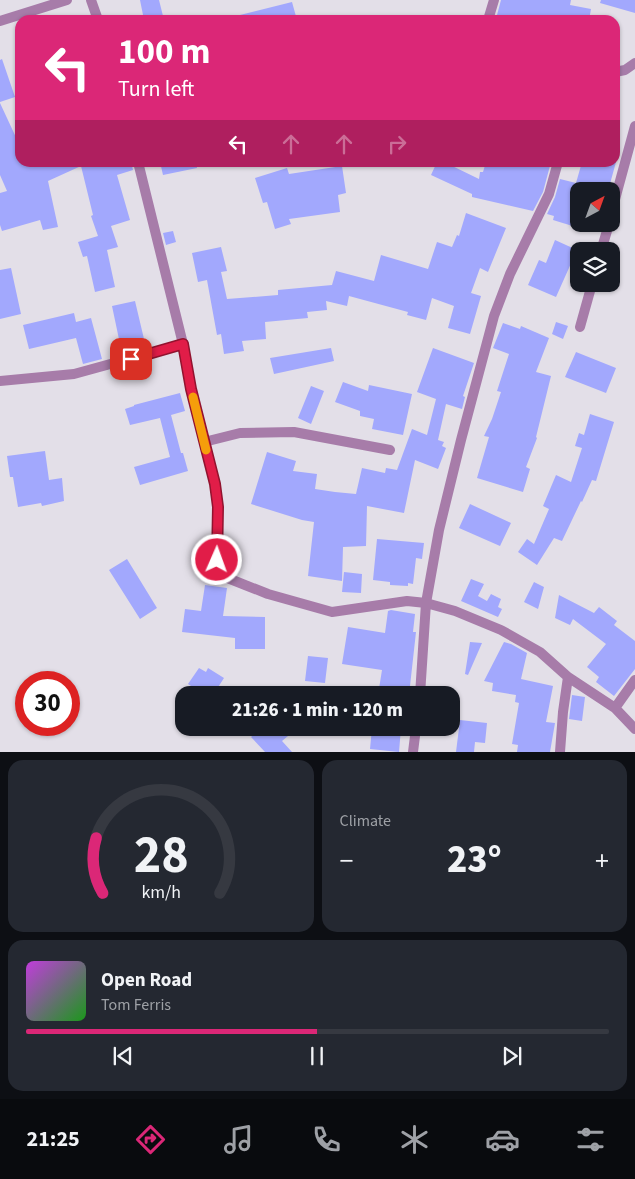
<!DOCTYPE html>
<meta charset="utf-8">
<style>
body{margin:0;font-family:"Source Sans 3",sans-serif;background:#242831;color:#f1f3f6;height:100vh;display:flex;flex-direction:column;font-size:19px;white-space:nowrap}
*{box-sizing:border-box;margin:0}
p{font-size:16px;color:#9ea1a6}
.icon{flex:none;width:28px;height:28px;fill:none;stroke:currentColor;stroke-width:2;stroke-linecap:round;stroke-linejoin:round}
.map{position:relative;height:752px;overflow:hidden}
.details{display:flex;flex-direction:column;gap:8px;padding:8px;background:#0d0f14;flex:1}
.details>*{flex:none}
.top-card{position:absolute;left:15px;top:15px;width:605px;height:152px;border-radius:15px;box-shadow:0 1px 4px #0004;background:#db2777;color:#fff;overflow:hidden}
.needle{width:32px;rotate:41deg}
.tools{position:absolute;left:570px;top:182px;display:grid;gap:10px}
.tools a{display:grid;place-items:center;width:50px;height:50px;border-radius:10px;background:#171b24;box-shadow:0 1px 4px #0004;font-size:25px}
.speed{position:absolute;left:15px;top:671px;display:flex;gap:10px;font-size:25px;font-weight:700;text-align:center}
.speed>*{display:grid;place-content:center;width:65px;height:65px;border-radius:50%;background:#171b24;box-shadow:0 1px 4px #0004;line-height:1}
.speed .limit{border:8px solid #d22;background:#fff;color:#111}
.pin{position:absolute;display:grid;place-items:center;width:42px;height:42px;color:#fff;margin:-21px;border-radius:10px;box-shadow:0 2px 8px #0006}
.me{position:absolute;width:55px;margin:-28px;rotate:2deg;stroke-linejoin:round;filter:drop-shadow(0 0 4px #0008)}
.turn{display:flex;align-items:center;gap:18px;height:105px;padding:0 20px;font-size:22px}
.turn .icon{width:65px;height:65px;stroke-width:2.5}
.turn b{display:block;font-size:35px;line-height:42px}
.lanes{display:flex;align-items:center;height:48px;padding:0 20px;background:#0003;justify-content:center;gap:25px;direction:ltr}
.lanes .off{opacity:.35}
.big{font-size:38px;font-weight:800;line-height:1.1}
.details .widget{flex:1;display:flex;flex-direction:column;justify-content:center;gap:8px;min-width:0;padding:0 18px;border-radius:15px;background:#242831}
.details .dial{align-items:center;gap:0}
.dial svg{height:130px;overflow:visible;fill:none;stroke:#363941;stroke-width:7;stroke-linecap:round;text-anchor:middle}
.dial text{fill:#f1f3f6;stroke:none}
.song{display:flex;align-items:center;gap:15px}
.cover{width:60px;height:60px;border-radius:8px;background:linear-gradient(135deg,hsl(290 70% 55%),hsl(120 70% 35%))}
.played{height:5px;border-radius:2px;background:linear-gradient(90deg,#db2777 50%,#363941 50%)}
.keys{display:flex;justify-content:space-around;direction:ltr}
.heat{display:flex;justify-content:space-between;align-items:center;font-size:28px;direction:ltr}
.details .tiles{flex:1;display:grid;gap:8px;grid-template-columns:1fr 1fr}
.widget:last-child{grid-column:span 2}
.trip{position:absolute;left:175px;top:686px;width:285px;height:50px;border-radius:15px;background:#171b24;box-shadow:0 1px 4px #0004;font-weight:800;line-height:50px;text-align:center}
.dock{display:flex;height:80px;justify-content:space-around;align-items:center;background:#090b0e;color:#9ea1a6}
.dock .icon{width:35px;height:35px}
.dock .active{color:#db2777}
.dock b{font-size:22px;color:#f1f3f6}
.map>svg:first-child{display:block}
</style>
<div class="map">
<svg width="635" height="752" viewBox="0 0 635 752">
<rect width="100%" height="100%" fill="#e3dfe8"/>
<path fill="#a2a8fd" d="M140 0H159L164 20H144Z
M501 0H571L570 5 591 9 589 20H551L537 17 536 19 497 15Z
M601 0H635V13L600 3Z
M292 2 297 20H237L236 16Z
M2 59 15 97 0 102V60Z
M0 103 20 146V162H131L133 170 117 175 130 220 111 226 118 247 107 250 115 287 95 292 87 256 83 257 78 242 98 236 91 216 93 215 81 166 48 181 58 227 43 230 40 220 2 231 0 225V193L7 191 0 175Z
M160 162H196L197 168 163 175Z
M437 162H444L479 179 480 172H483L486 162H551L543 192 533 211 472 197V194L431 175Z
M582 162H616L608 191H579V228L553 220 554 216 547 214 555 197 560 179 576 183Z
M342 166 346 193 338 195 340 212 289 219 291 224 275 229 267 202 263 203 255 178 287 168 289 174Z
M466 213 506 228 488 272 480 268 471 293 481 296 470 334 448 328 454 306 432 298 426 320 407 315 408 312 349 296 347 306 326 301 327 310 307 312 308 318 265 322 266 339 242 341 244 351 224 354 221 334 217 335 207 280 198 282 192 253 221 247 227 271 221 272 227 299 278 295V290L332 285 336 271 374 281 381 255 428 269 437 242 452 247 457 235 459 236Z
M173 231 176 242 166 245 163 233Z
M555 240 577 250 556 297 528 285 539 260 546 263Z
M11 268 21 314 0 319V270Z
M135 301 144 339 120 344 112 306Z
M74 313 76 322 91 318 102 359 83 364 76 338 29 349 23 325Z
M556 322 568 326 563 339 552 334Z
M503 323 520 329 521 326 549 338 536 372 551 376 536 437 537 438 526 467 530 469 523 492 477 478 489 437 484 436 492 419 501 392 497 391 509 354 493 348Z
M331 348 334 361 274 374 270 358Z
M433 348 474 363 463 396 465 397 462 409 446 404 438 440 444 442 442 446 446 448 438 469 415 460 404 513 367 506 366 546 343 547 342 581 308 576 314 522 302 520 251 504 267 452 296 461 293 471 317 474 315 489 335 492 356 494 362 468 385 473 386 468 397 470 412 429 427 435 436 399 417 392Z
M576 352 616 368 606 393 565 377Z
M343 382 368 391 369 385 412 394 403 435 372 429 374 419 360 416V411L335 402Z
M311 386 324 391 311 424 298 418Z
M180 393 185 411 171 415 181 453H183L188 471 140 485 134 467 170 457 160 418 130 425 125 409 134 406V405Z
M590 414 614 422 596 481 592 480 582 502 581 501 562 541 554 538 537 565 518 552 527 539 534 544 549 509 543 506 556 475 571 482 582 448 575 446 579 433 584 435Z
M45 451 49 480 62 478 64 501 42 506 41 503 18 507 13 477H10L7 456Z
M470 504 511 523 500 546 459 528Z
M377 539 424 543 422 559 416 558 413 584 408 583V586L390 585V582L373 580Z
M127 559 157 608 140 619 109 570Z
M344 572 362 574 361 593 342 592Z
M471 579 484 584 478 596 487 601 491 594 501 599 498 607 502 609 498 617 461 601Z
M534 582 544 587 538 609 524 602Z
M205 585 227 588 223 616 265 617V649H235V638L182 632 185 609 201 611Z
M559 595 594 613 599 607 617 621 614 625 635 641V669L614 696 596 682 599 677 587 667 606 644 573 619 570 625 555 618Z
M391 610 415 614 413 632H416L409 695H378L382 670 342 664 348 627 385 633 388 611Z
M470 642 482 643 468 675 465 674Z
M504 642 511 644 527 653 521 679 553 686 546 722 555 723 550 752H517L518 745 512 744 519 703 515 702 516 695 492 691 493 683 484 681Z
M308 656 328 658 325 683 305 681Z
M199 668 206 672 208 668 224 678 213 695H205L188 684Z
M572 695 585 697 582 721 569 719Z
M460 720 487 723 485 743 475 742 474 752H456Z
M261 728H279L288 736 282 741 292 752H265L251 737Z
M372 728H401L399 752 370 749Z"/>
<g fill="none" stroke-linecap="round" stroke-linejoin="round">
<path stroke="#a77ca9" stroke-width="10" d="M91 0 98 20
M488 20 494 0
M0 21 67 0
M615 72 625 70 635 63
M138 162 183 344 191 389 215 483 218 507 217 560 225 577 268 594 332 612 407 601 426 603 455 611 501 630 540 652 568 677 615 708 635 729
M611 214 635 126
M601 251 609 224
M580 327 592 284
M0 381 74 374 183 344
M204 442 240 433 294 432 390 450
M420 695 426 603 439 530 461 440 494 316 510 274 549 194 558 162
M615 708 635 680
M413 752 416 728
M560 752 563 712 568 677"/>
</g>
<g fill="none" stroke-linecap="round" stroke-linejoin="round">
<g stroke="#92132f" stroke-width="12">
<path id="route" d="M131 359 183 344 191 389 215 484 218 507 217 560"/>
</g>
<use href="#route" stroke="#e11d48" stroke-width="9"/>
<path stroke="#f59e0b" stroke-width="9" d="M193 397 206 450"/>
</g>
</svg>
<div class="tools">
<a><svg class="needle" viewBox="-14 -14 28 28"><path d="M0-13l5 13h-10z" fill="#e53935"/><path d="M0 13l5-13h-10z" fill="#9ea1a6"/></svg></a>
<a><svg class="icon" aria-label="layers" viewBox="0 0 24 24"><path d="M12 4l9 5-9 5-9-5zM3 14l9 5 9-5"/></svg></a>
</div>
<div class="speed"><div class="limit">30</div></div>
<div class="pin" style="left:131px;top:359px;background:#d93025"><svg class="icon" aria-label="arrive" viewBox="0 0 24 24"><path d="M6 21V4h12l-3 4 3 4H6"/></svg></div>
<svg class="me" style="left:217px;top:560px" viewBox="-20 -20 40 40"><circle r="17" fill="#e11d48" stroke="#fff" stroke-width="3"/><path d="M0-11L8 9 0 5-8 9z" fill="#fff"/></svg>
<div class="trip">21:26 · 1 min · 120 m</div>
<div class="top-card">
<div class="turn"><svg class="icon" aria-label="left" viewBox="0 0 24 24"><path d="M17 20v-9H6M10 6l-5 5 5 5"/></svg><div><b>100 m</b>Turn left</div></div>
<div class="lanes"><svg class="icon" aria-label="left" viewBox="0 0 24 24"><path d="M17 20v-9H6M10 6l-5 5 5 5"/></svg><svg class="icon off" aria-label="ahead" viewBox="0 0 24 24"><path d="M12 20V5M6 11l6-6 6 6"/></svg><svg class="icon off" aria-label="ahead" viewBox="0 0 24 24"><path d="M12 20V5M6 11l6-6 6 6"/></svg><svg class="icon off" aria-label="right" viewBox="0 0 24 24"><path d="M7 20v-9h11M14 6l5 5-5 5"/></svg></div>
</div>
</div>
<section class="details">
<div class="tiles">
<div class="widget dial"><svg viewBox="0 0 100 80">
<path d="M14 69A42 42 0 1 1 86 69"/>
<path d="M14 69A42 42 0 0 1 10 35" stroke="#db2777"/>
<text x="50" y="56" font-size="32" font-weight="700">28</text>
<text x="50" y="72" font-size="11">km/h</text>
</svg></div>
<div class="widget"><p>Climate</p>
<div class="heat"><a>−</a><b class="big">23°</b><a>+</a></div>
</div>
<div class="widget">
<div class="song"><i class="cover"></i><div><b>Open Road</b><p>Tom Ferris</p></div></div>
<div class="played"></div>
<div class="keys"><svg class="icon" aria-label="previous" viewBox="0 0 24 24"><path d="M18 5L8 12l10 7zM5 5v14"/></svg><svg class="icon" aria-label="pause" viewBox="0 0 24 24"><path d="M8 5v14M16 5v14"/></svg><svg class="icon" aria-label="next" viewBox="0 0 24 24"><path d="M6 5l10 7-10 7zM19 5v14"/></svg></div>
</div>
</div>
</section>
<nav class="dock">
<b>21:25</b>
<svg class="icon active" aria-label="directions" viewBox="0 0 24 24"><path d="M12 3l9 9-9 9-9-9zM9 14v-3h6M13 9l2 2-2 2"/></svg>
<svg class="icon" aria-label="music" viewBox="0 0 24 24"><path d="M9 18V5l10-2v13"/><circle cx="6" cy="18" r="3"/><circle cx="16" cy="16" r="3"/></svg>
<svg class="icon" aria-label="phone" viewBox="0 0 24 24"><path d="M5 4h4l2 5-3 2q2 4 5 5l2-3 5 2v4C11 20 4 13 5 4z"/></svg>
<svg class="icon" aria-label="climate" viewBox="0 0 24 24"><path d="M12 3v18M4 7l16 10M4 17L20 7"/></svg>
<svg class="icon" aria-label="car" viewBox="0 0 24 24"><path d="M5 17H2v-5l4-1 3-4h7l3 4 3 1v5h-3M9 17h6M6 11h13"/><circle cx="7" cy="17" r="2"/><circle cx="17" cy="17" r="2"/></svg>
<svg class="icon" aria-label="filters" viewBox="0 0 24 24"><path d="M4 7h16M4 17h16"/><circle cx="9" cy="7" r="2"/><circle cx="15" cy="17" r="2"/></svg>
</nav>
